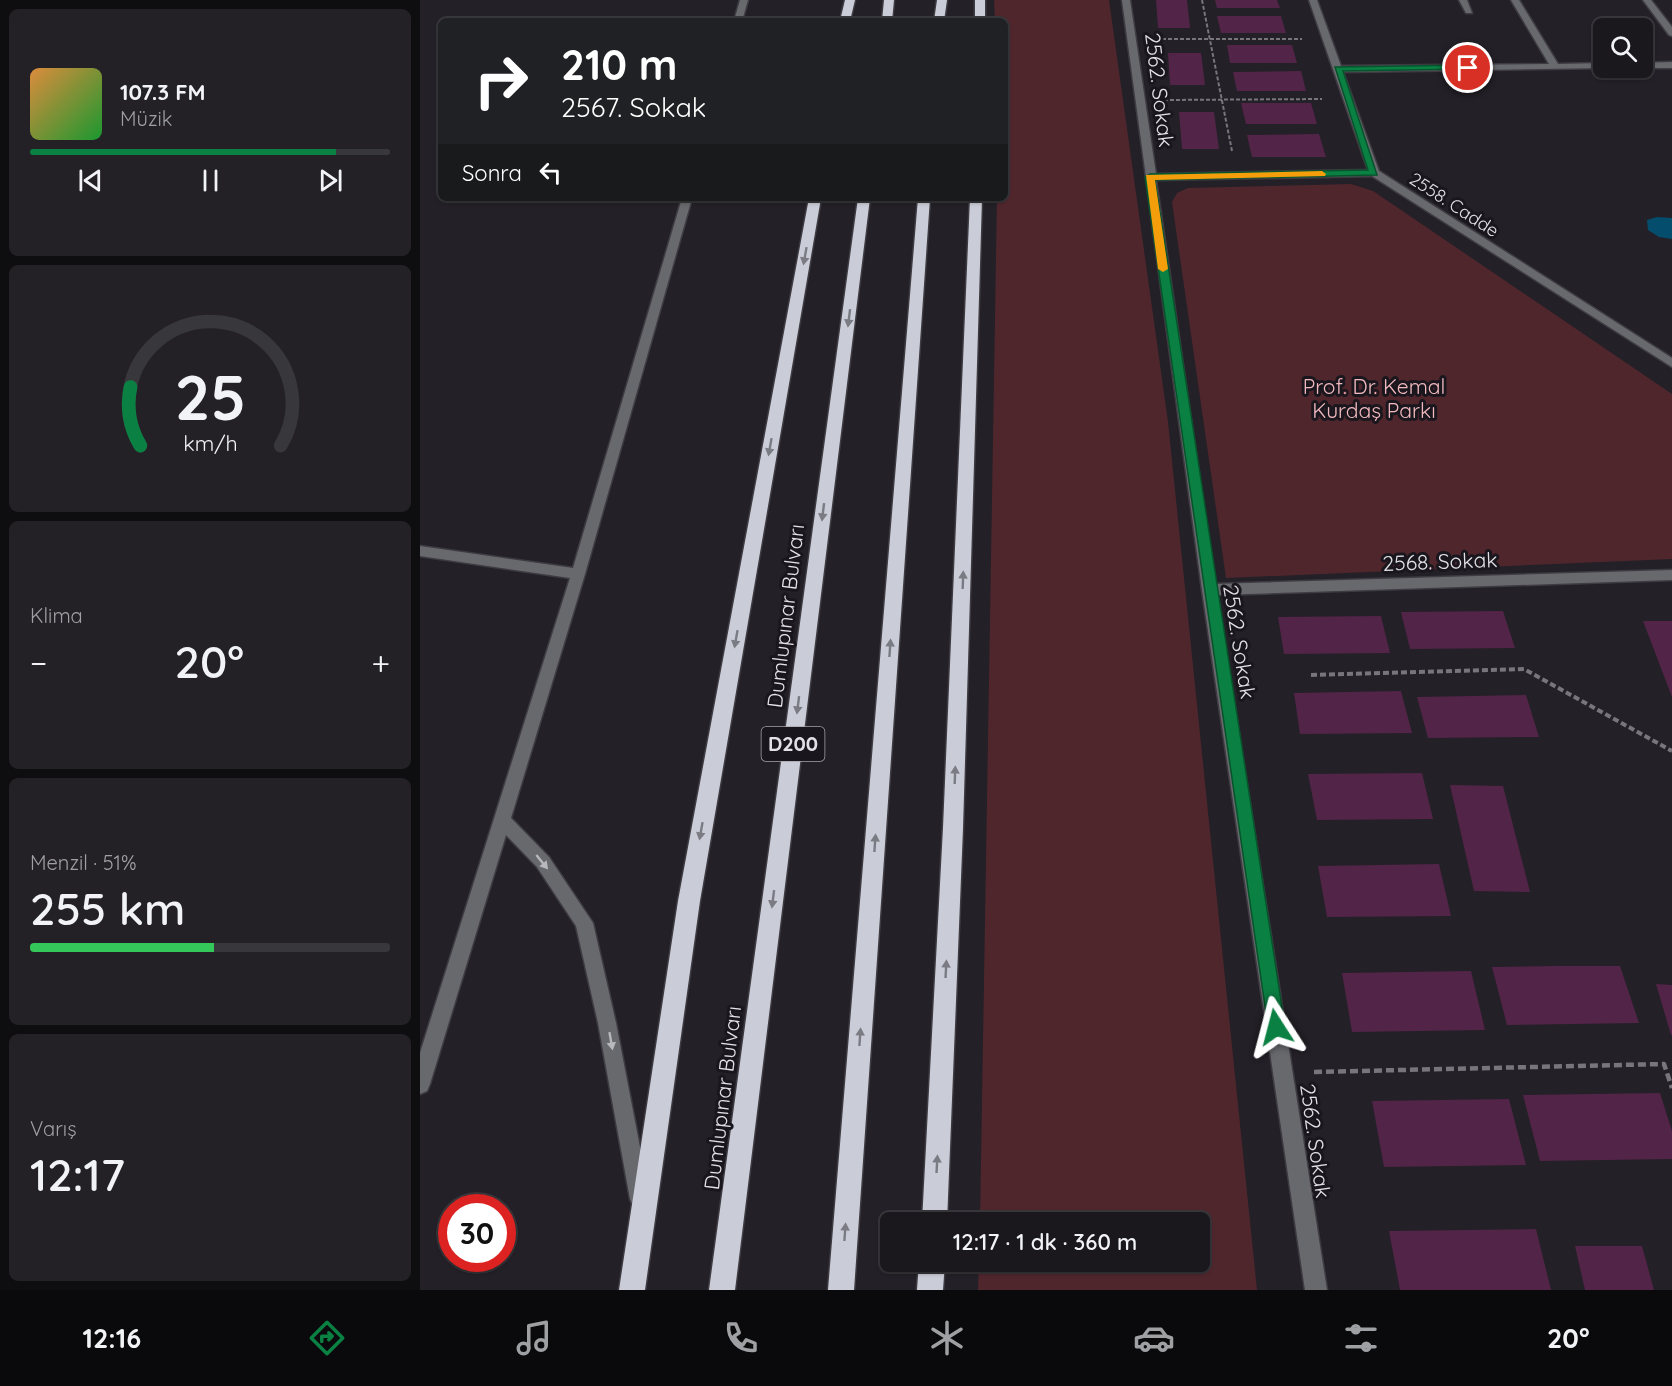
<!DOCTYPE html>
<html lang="tr">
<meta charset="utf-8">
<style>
body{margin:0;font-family:Quicksand,sans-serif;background:#232126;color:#f1f3f6;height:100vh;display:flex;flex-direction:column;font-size:22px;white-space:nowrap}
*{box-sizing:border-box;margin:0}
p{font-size:20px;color:#9fa0a4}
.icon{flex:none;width:33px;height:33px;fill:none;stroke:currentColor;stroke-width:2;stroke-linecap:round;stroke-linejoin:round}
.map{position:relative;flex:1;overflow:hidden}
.side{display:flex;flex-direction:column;gap:9px;padding:9px;background:#0e0d10;width:420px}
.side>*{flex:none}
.top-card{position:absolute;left:18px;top:18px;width:570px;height:183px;border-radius:9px;box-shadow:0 2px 4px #0004,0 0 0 2px #38373b;background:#202124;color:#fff;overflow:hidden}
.controls{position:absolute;left:1173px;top:18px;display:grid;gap:12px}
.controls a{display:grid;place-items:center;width:60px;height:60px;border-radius:9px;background:#1a181d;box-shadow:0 2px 4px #0004,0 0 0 2px #38373b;font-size:30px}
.speed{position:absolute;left:18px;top:1194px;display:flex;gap:12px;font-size:30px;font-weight:700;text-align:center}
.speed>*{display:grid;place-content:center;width:78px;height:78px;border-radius:50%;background:#1a181d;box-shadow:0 2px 4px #0004,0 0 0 2px #38373b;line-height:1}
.speed .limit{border:9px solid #d22;background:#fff;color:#111}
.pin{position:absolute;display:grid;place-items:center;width:51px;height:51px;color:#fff;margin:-26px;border:3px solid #fff;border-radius:50%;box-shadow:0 2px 6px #0007}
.me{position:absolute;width:66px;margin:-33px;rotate:351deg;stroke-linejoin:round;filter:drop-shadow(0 0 4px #0008)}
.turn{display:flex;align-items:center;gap:21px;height:126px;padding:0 24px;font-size:27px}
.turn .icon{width:78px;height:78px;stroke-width:2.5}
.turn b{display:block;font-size:42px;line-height:51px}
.then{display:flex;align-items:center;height:57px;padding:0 24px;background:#0003;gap:12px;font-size:22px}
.big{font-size:45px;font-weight:600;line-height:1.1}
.side .widget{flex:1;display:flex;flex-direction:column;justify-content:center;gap:9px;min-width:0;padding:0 21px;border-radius:9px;background:#232126}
.side .dial{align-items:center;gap:0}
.dial svg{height:156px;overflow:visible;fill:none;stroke:#38373b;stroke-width:7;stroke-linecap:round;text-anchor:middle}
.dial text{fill:#f1f3f6;stroke:none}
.song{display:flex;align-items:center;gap:18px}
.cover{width:72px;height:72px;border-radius:9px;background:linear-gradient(135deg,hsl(30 70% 55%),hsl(130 70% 35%))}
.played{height:6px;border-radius:3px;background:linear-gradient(90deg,#0b8043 85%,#38373b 85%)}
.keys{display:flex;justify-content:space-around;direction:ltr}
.heat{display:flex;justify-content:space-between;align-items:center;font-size:33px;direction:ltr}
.charge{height:9px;border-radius:4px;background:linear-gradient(90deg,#34c759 51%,#38373b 0)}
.trip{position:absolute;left:460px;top:1212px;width:330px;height:60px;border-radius:9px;background:#1a181d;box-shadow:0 2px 4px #0004,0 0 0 2px #38373b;font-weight:600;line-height:60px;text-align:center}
.dock{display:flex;height:96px;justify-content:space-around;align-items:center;background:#0a0a0c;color:#9fa0a4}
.dock .icon{width:42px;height:42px}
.dock .active{color:#0b8043}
.dock b{font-size:27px;color:#f1f3f6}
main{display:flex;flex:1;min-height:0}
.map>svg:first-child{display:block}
</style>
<main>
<section class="side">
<div class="widget">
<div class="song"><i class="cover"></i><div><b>107.3 FM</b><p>Müzik</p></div></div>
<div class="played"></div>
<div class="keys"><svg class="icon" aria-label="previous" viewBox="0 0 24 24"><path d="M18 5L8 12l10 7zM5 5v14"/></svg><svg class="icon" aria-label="pause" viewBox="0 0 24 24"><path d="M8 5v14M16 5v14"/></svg><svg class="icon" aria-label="next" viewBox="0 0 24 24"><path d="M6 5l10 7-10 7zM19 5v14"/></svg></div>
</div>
<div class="widget dial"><svg viewBox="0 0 100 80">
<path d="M14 69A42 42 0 1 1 86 69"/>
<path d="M14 69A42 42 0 0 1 9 39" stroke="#0b8043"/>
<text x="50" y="56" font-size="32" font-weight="700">25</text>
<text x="50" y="72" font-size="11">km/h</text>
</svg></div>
<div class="widget"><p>Klima</p>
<div class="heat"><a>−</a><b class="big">20°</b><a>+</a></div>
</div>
<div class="widget"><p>Menzil · 51%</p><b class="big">255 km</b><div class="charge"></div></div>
<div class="widget"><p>Varış</p><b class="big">12:17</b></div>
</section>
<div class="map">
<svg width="1252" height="1290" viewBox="0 0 1252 1290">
<rect width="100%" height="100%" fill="#232027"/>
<path fill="#50262d" d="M574 0H689L748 422 837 1290H558L559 1262H780V1222H560L577 198H585V21H575Z
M931 184 953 191 1252 394V559L806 578 752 202 757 193 768 188Z"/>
<path fill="#054d6d" d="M1237 217 1252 218V239L1239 237 1228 230 1227 220Z"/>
<path fill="#522447" d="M736 0H767L770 28H738Z
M795 0H857L860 8H797Z
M797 16H861L866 33H801Z
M807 45H872L877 63H810Z
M748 53H781L785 85H750Z
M881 71 886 91H817L813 72Z
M821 103H891L897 124H826Z
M759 112H794L799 149H762Z
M899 134 906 157H832L827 135Z
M1083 611 1095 648 990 649 981 612Z
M961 616 970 653 864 654 858 617Z
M1223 621H1252V697Z
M981 691 992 733 880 734 874 693Z
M1106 695 1119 737 1008 738 997 697Z
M1002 773 1013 819 897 820 888 774Z
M1030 785 1083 786 1110 892 1054 891Z
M1019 864 1031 916 907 917 898 866Z
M1136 966H1200L1219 1023 1087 1025 1072 967Z
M1051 971 1065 1030 932 1032 922 973Z
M1236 984 1252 985V1035H1251Z
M1240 1093 1252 1131V1159L1120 1161 1103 1095Z
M1089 1099 1106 1165 964 1167 952 1101Z
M1116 1229 1131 1290H980L969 1231Z
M1155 1246H1222L1234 1290H1165Z"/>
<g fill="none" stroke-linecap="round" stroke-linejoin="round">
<g stroke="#3e3b42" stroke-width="3">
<path id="minor" d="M320 0H328L322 21H314Z
M702 0H710L736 174 948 170 889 0H897L921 66 1129 64 1091 0H1099L1138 64 1184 63V68H1187L923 72 959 171 1252 358V367L952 176 736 180 795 584 1252 570V580L797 595 907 1290H885L782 590Z
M1039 0H1047L1052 13H1046Z
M1223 0H1231L1252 27V36L1249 35Z
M1252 62V68H1218H1222V63Z
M262 198H272L165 574 91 818 129 857 173 923 196 1023 230 1199 227 1206 220 1209 213 1206 210 1199 178 1023 156 926 117 867 86 835 10 1084 7 1091 0 1094V1053L150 578 0 556V546L153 568Z"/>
</g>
<g stroke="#3e3b42" stroke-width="3">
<path id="highway" d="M425 0H435L430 21H420Z
M464 0H474L472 21H462Z
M517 0H527L524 21H514Z
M555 0H565V21H555Z
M389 198H401L280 901 225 1290H199L258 901Z
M438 198H450L315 1290H289Z
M498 198H510L434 1290H408Z
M550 198H562L543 828 527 1222H502L523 828Z
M499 1262H525L523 1290H497Z"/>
</g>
<path stroke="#78757b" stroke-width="2" stroke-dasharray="4 2" stroke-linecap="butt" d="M782 0 812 151
M736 39H882
M744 100 902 99"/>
<path stroke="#78757b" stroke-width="4" stroke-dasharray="6 3" stroke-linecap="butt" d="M891 675 1104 669 1252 751"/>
<path stroke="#78757b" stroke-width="4.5" stroke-dasharray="8 4" stroke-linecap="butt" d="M894 1072 1244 1064 1252 1088"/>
<use href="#minor" fill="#67696c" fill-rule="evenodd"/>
<use href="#highway" fill="#cacdd7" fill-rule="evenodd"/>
</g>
<defs><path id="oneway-solid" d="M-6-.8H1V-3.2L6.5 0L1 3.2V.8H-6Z" transform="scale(1.5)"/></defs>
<g fill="#7a7b83">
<use href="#oneway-solid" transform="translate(385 256) rotate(100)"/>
<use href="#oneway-solid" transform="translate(429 318) rotate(97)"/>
<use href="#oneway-solid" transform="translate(350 447) rotate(100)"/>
<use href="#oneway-solid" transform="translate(403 512) rotate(97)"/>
<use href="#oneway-solid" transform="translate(543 580) rotate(-88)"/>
<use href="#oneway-solid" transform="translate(316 639) rotate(100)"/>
<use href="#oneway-solid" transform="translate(470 648) rotate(-86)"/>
<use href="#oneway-solid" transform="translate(378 705) rotate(97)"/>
<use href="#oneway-solid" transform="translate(535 775) rotate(-88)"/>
<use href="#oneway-solid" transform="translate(281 831) rotate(100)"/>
<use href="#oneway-solid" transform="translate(455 843) rotate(-86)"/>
<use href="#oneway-solid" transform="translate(353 899) rotate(97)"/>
<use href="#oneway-solid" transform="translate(526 969) rotate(-87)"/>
<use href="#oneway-solid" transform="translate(440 1037) rotate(-86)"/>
<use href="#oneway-solid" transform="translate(517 1164) rotate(-87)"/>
<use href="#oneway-solid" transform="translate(425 1232) rotate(-86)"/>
</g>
<g fill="#b8b7bb">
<use href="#oneway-solid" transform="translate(122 862) rotate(51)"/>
<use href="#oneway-solid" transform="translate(191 1041) rotate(80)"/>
</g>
<path fill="#0b8043" stroke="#07532c" stroke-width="1.5" d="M1048 65 1051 69 923 71 957 175 735 180 865 1027 863 1033 856 1036 850 1033 848 1027 725 177 730 174 948 170 915 67Z"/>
<path fill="#f59e0b" d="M902 171 906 174 905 176 735 180 748 269 743 272 738 269 726 175Z"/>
<g text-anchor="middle" stroke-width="6" stroke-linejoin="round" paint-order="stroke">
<g font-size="18" fill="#e3e1e6" stroke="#19171d">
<text transform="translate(1034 205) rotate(33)" y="6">2558. Cadde</text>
</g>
<rect fill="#19171d" stroke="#a6a4aa" stroke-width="1.5" x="341.5" y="727" width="63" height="34" rx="4.5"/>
<g font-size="20" font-weight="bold" fill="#e3e1e6">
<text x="373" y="751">D200</text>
</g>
<g font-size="21" fill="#e3e1e6" stroke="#19171d">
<text transform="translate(739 90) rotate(83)" y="7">2562. Sokak</text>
<text transform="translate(1020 562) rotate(-2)" y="7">2568. Sokak</text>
<text transform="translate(366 616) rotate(-83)" y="7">Dumlupınar Bulvarı</text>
<text transform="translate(819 642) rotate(81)" y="7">2562. Sokak</text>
<text transform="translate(303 1098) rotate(-83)" y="7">Dumlupınar Bulvarı</text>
<text transform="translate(895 1141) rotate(82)" y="7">2562. Sokak</text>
</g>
<g font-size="21" fill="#f3b9bf" stroke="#19171d">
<text x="954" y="394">Prof. Dr. Kemal<tspan x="954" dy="24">Kurdaş Parkı</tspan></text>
</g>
</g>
</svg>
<div class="controls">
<a><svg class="icon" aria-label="search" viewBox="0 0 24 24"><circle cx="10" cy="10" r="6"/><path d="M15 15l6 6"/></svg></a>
</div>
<div class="speed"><div class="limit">30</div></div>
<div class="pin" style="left:1048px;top:68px;background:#d93025"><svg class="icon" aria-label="arrive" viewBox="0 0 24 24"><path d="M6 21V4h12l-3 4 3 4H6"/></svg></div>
<svg class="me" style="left:856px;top:1027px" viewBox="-20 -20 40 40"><path d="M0-17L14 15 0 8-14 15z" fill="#0b8043" stroke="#fff" stroke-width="4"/></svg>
<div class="trip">12:17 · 1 dk · 360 m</div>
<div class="top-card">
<div class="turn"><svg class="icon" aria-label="right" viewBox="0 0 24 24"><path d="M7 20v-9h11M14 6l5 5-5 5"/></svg><div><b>210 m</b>2567. Sokak</div></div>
<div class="then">Sonra<svg class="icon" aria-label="left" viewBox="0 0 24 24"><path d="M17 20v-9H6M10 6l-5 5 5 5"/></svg></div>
</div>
</div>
</main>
<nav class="dock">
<b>12:16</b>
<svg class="icon active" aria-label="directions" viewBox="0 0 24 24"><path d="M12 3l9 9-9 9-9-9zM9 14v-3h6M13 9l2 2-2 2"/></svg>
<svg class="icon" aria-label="music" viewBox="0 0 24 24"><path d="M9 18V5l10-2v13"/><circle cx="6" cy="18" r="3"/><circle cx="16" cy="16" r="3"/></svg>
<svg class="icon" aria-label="phone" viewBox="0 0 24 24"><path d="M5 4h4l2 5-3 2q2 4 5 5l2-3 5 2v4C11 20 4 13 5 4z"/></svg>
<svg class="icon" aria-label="climate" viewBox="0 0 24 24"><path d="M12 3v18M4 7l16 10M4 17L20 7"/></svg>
<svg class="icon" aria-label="car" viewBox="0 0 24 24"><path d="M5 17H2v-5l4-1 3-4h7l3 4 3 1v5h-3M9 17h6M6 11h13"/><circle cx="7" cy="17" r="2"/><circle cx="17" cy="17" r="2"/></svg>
<svg class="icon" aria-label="filters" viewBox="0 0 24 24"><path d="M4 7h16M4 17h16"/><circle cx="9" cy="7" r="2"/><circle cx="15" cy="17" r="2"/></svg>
<b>20°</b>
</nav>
